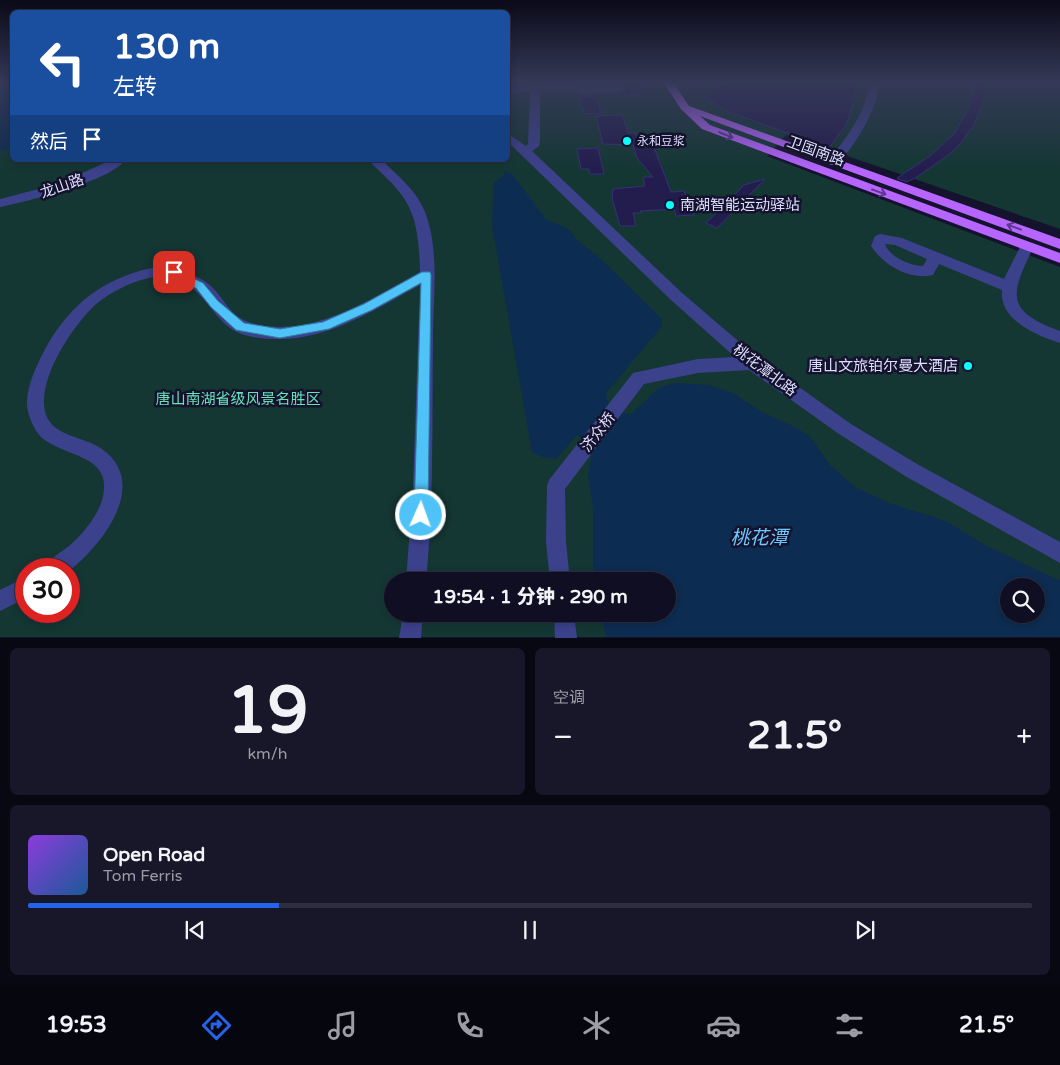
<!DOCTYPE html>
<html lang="zh">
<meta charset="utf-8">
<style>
body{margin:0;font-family:"Varela Round","Noto Sans SC",sans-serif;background:#18172a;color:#f1f3f6;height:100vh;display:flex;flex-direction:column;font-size:19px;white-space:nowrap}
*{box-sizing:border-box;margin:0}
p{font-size:16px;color:#9b9ca5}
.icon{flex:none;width:28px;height:28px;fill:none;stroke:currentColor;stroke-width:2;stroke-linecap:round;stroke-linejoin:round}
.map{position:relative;height:638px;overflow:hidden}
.panel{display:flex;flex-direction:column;gap:10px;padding:10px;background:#080813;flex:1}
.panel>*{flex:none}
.hud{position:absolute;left:10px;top:10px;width:500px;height:152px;border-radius:8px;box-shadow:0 2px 8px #0003,0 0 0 1px #2f2e40;background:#1a4fa0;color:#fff;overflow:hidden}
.fabs{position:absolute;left:1000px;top:578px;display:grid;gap:10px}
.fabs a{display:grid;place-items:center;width:45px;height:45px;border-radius:50%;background:#0f0e22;box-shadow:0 2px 8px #0003,0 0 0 1px #2f2e40;font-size:25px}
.speed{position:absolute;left:15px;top:558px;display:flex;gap:10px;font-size:25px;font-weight:700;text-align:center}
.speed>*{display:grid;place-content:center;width:65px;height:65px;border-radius:50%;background:#0f0e22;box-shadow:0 2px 8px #0003,0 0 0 1px #2f2e40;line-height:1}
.speed .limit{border:8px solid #d22;background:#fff;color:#111}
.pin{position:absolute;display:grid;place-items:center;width:42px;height:42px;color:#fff;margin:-21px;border-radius:10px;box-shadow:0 2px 8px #0006}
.me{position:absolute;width:55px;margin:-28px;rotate:2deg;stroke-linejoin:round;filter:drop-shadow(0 0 4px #0008)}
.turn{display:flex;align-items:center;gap:18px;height:105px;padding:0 20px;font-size:22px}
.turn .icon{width:65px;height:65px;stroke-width:2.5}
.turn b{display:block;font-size:35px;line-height:42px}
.then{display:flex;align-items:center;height:48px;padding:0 20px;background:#0003;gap:10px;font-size:19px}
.big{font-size:38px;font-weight:800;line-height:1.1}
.panel .card{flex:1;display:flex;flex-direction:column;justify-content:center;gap:8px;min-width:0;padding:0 18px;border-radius:8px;background:#18172a}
.panel .dial{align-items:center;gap:0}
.dial b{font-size:65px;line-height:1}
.song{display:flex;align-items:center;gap:15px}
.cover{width:60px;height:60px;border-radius:8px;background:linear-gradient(135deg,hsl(270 70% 55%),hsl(210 70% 35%))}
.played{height:5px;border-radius:2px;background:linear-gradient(90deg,#2563eb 25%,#2f2e40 25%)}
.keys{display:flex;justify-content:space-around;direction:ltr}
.heat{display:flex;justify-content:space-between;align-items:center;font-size:28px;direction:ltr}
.panel .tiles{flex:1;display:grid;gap:10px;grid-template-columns:1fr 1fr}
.card:last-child{grid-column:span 2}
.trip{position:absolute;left:384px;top:572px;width:292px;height:50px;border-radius:25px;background:#0f0e22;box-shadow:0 2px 8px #0003,0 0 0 1px #2f2e40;font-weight:800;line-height:50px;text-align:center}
.tabs{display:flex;height:80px;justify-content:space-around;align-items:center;background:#06060e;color:#9b9ca5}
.tabs .icon{width:35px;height:35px}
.tabs .active{color:#2563eb}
.tabs b{font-size:22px;color:#f1f3f6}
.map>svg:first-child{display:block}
</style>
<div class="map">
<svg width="1060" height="638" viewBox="0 0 1060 638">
<rect width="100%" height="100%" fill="#14122d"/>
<path fill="#143733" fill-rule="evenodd" d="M0 82H12V160H508V82H1060V229L786 135 767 156 1060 267V637H0ZM26 569H69V611H26ZM392 581H668V614H392ZM1009 586H1036V614H1009Z"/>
<path fill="#0d2c51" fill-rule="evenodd" d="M0 82H12V146L0 151Z
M505 171 512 174 546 219 570 230 575 238 604 262 662 319V326L606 393 608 403 621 413 631 414 660 387 675 383 709 385 733 393 762 412 797 428 811 438 830 465 855 487 889 503 946 521 985 545 1060 581V637H606L602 614H668V581H596L593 567V510L588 475 593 445 577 435 556 459 542 457 532 452 492 225 494 183 503 176ZM1009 586H1036V614H1009Z"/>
<path fill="#231d4e" stroke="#372f7b" d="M620 82H638L643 94 624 95 625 89Z
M727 82H857V88L847 123 829 148 724 110 705 97Z
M977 82H988L983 102 974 124 961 143 951 153 917 177 907 182 898 179 897 178 930 156 955 133 969 107Z
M596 96 601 113 584 114 580 97Z
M622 115 628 133H635L637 137H650L671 192 684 191 694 215 676 216 674 209 640 211 641 213H633L636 226H620L612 198 613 189 645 186 643 177H653L637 158 633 145 603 144 596 116Z
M598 148 604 174H590L589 169H581L577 149Z
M765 179 717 228 706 223 744 185Z"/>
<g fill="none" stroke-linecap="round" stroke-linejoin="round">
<path fill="#3c418c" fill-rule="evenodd" d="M571 82H581L579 86 583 88 618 87 623 90 618 93 581 94 571 90 540 92V140L539 146 532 151 681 292 758 358 851 424 917 464 1060 542V563L905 476 839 434 749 370 698 373 644 384 565 489 566 542 570 581H550L546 542 547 486 549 480 633 373 698 359 735 357 671 300 508 142V134L526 146 528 144 530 92 508 93V87L570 84Z
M870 82H880C875 115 858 139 838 165H830L828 162C847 136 865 115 870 82Z
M111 160H126C107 182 29 201 0 207V199L58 184Z
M369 160H382C398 176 417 191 425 212 440 251 433 297 433 337 432 419 434 500 426 581H406L413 488 420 285C376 309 329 340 277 339 263 339 244 337 233 330 210 315 200 283 171 277 147 272 108 292 92 308 70 330 35 383 46 415 54 437 86 437 102 449 151 484 101 546 69 571V569H45C50 558 60 553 69 546 82 535 97 517 102 500 115 454 66 458 42 438 36 432 33 426 30 418 24 403 28 389 33 375 53 326 82 290 133 273 159 264 176 265 201 279 230 296 223 321 266 326 322 333 373 297 420 272 419 241 418 212 396 188 388 178 377 170 369 160Z
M880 234 902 238 1004 279 1022 243H1032L1034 246C1012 292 1002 310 1060 331V343C1036 335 999 320 1002 290L939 264 933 275C910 281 883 265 871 246L875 236ZM885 244 895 245 927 259 923 266C911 266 889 257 885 244Z
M26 577V598L0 611V590Z
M403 614H423L421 638H399Z
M554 614H574L577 638H555Z"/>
<path fill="#b665ff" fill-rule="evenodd" d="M663 82H673L689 106 1060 239V249L700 116 710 125 1060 253V263L702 129 681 109Z"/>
</g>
<defs><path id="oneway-shaft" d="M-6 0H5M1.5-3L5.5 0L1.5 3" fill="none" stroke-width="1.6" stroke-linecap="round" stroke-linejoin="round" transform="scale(1.25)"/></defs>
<g stroke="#5d378c">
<use href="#oneway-shaft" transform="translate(726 135) rotate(22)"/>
<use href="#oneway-shaft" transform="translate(879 192) rotate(20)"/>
<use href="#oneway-shaft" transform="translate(1014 227) rotate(-160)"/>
</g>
<linearGradient id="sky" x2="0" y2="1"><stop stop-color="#0b0a19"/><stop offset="0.48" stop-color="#343957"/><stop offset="1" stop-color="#343957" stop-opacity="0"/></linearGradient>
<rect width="1060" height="171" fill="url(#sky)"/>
<path fill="#4fc3f7" stroke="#337fa1" d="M174 269 203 283 218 301 244 323 280 329 323 322 364 304 422 272H430L431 275 428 515 426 520 421 522 416 520 414 515 421 283 372 310 329 329 280 338 236 330 211 307 196 288 170 275 169 272 170 270Z"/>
<g fill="#0afeff" stroke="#14122d" stroke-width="2">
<circle cx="627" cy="141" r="5"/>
<circle cx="670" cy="205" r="5"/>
<circle cx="968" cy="366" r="5"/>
</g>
<g text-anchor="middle" stroke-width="5" stroke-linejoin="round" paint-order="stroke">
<g font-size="12" fill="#dedeff" stroke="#14122d" text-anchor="start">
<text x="637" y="145">永和豆浆</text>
</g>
<g font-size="15" fill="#dedeff" stroke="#14122d">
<text transform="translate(816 151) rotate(20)" y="5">卫国南路</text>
<text transform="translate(62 186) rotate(-19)" y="5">龙山路</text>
<text transform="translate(765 370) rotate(37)" y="5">桃花潭北路</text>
<text transform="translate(598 432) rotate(-52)" y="5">济众桥</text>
</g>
<g font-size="15" fill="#dedeff" stroke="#14122d" text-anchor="start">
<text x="680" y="210">南湖智能运动驿站</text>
<text x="958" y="371" text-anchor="end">唐山文旅铂尔曼大酒店</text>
</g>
<g font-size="15" fill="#66e2b7" stroke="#14122d">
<text x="238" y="404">唐山南湖省级风景名胜区</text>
</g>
<g font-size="19" font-style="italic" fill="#6cc9ff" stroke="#14122d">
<text x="759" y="544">桃花潭</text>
</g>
</g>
</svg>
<div class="fabs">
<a><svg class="icon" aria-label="search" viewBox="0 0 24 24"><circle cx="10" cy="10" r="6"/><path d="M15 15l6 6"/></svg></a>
</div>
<div class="speed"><div class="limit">30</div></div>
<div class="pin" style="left:174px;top:272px;background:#d93025"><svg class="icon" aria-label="arrive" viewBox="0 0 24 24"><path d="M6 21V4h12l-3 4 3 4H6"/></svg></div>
<svg class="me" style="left:421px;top:515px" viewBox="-20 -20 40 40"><circle r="17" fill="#4fc3f7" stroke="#fff" stroke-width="3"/><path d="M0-11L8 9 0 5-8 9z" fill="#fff"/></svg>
<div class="trip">19:54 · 1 分钟 · 290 m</div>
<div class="hud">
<div class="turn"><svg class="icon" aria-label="left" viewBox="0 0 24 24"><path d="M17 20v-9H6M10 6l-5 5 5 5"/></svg><div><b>130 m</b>左转</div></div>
<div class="then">然后<svg class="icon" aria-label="arrive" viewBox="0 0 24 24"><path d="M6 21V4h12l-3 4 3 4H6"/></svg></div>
</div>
</div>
<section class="panel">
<div class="tiles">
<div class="card dial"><b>19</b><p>km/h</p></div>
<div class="card"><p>空调</p>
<div class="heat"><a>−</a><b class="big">21.5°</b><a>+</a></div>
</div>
<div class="card">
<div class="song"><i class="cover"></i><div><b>Open Road</b><p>Tom Ferris</p></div></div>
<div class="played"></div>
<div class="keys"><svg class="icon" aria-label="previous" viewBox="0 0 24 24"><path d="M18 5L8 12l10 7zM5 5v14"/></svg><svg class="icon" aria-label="pause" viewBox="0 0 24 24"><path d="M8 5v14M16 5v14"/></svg><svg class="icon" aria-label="next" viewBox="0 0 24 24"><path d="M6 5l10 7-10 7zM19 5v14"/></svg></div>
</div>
</div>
</section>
<nav class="tabs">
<b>19:53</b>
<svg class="icon active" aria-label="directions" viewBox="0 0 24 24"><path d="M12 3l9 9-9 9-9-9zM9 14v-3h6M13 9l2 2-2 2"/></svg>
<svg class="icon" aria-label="music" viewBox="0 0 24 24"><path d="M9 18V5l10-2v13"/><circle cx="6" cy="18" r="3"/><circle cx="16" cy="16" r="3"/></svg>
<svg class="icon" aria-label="phone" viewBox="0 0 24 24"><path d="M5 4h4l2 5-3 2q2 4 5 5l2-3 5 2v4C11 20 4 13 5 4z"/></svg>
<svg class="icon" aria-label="climate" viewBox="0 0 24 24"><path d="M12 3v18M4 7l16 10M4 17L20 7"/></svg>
<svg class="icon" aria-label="car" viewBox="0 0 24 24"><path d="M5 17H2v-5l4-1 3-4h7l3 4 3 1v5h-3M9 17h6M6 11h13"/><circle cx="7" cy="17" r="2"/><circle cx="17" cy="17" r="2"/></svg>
<svg class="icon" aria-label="filters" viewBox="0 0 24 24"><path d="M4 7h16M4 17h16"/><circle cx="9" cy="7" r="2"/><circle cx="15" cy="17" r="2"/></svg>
<b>21.5°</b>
</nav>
